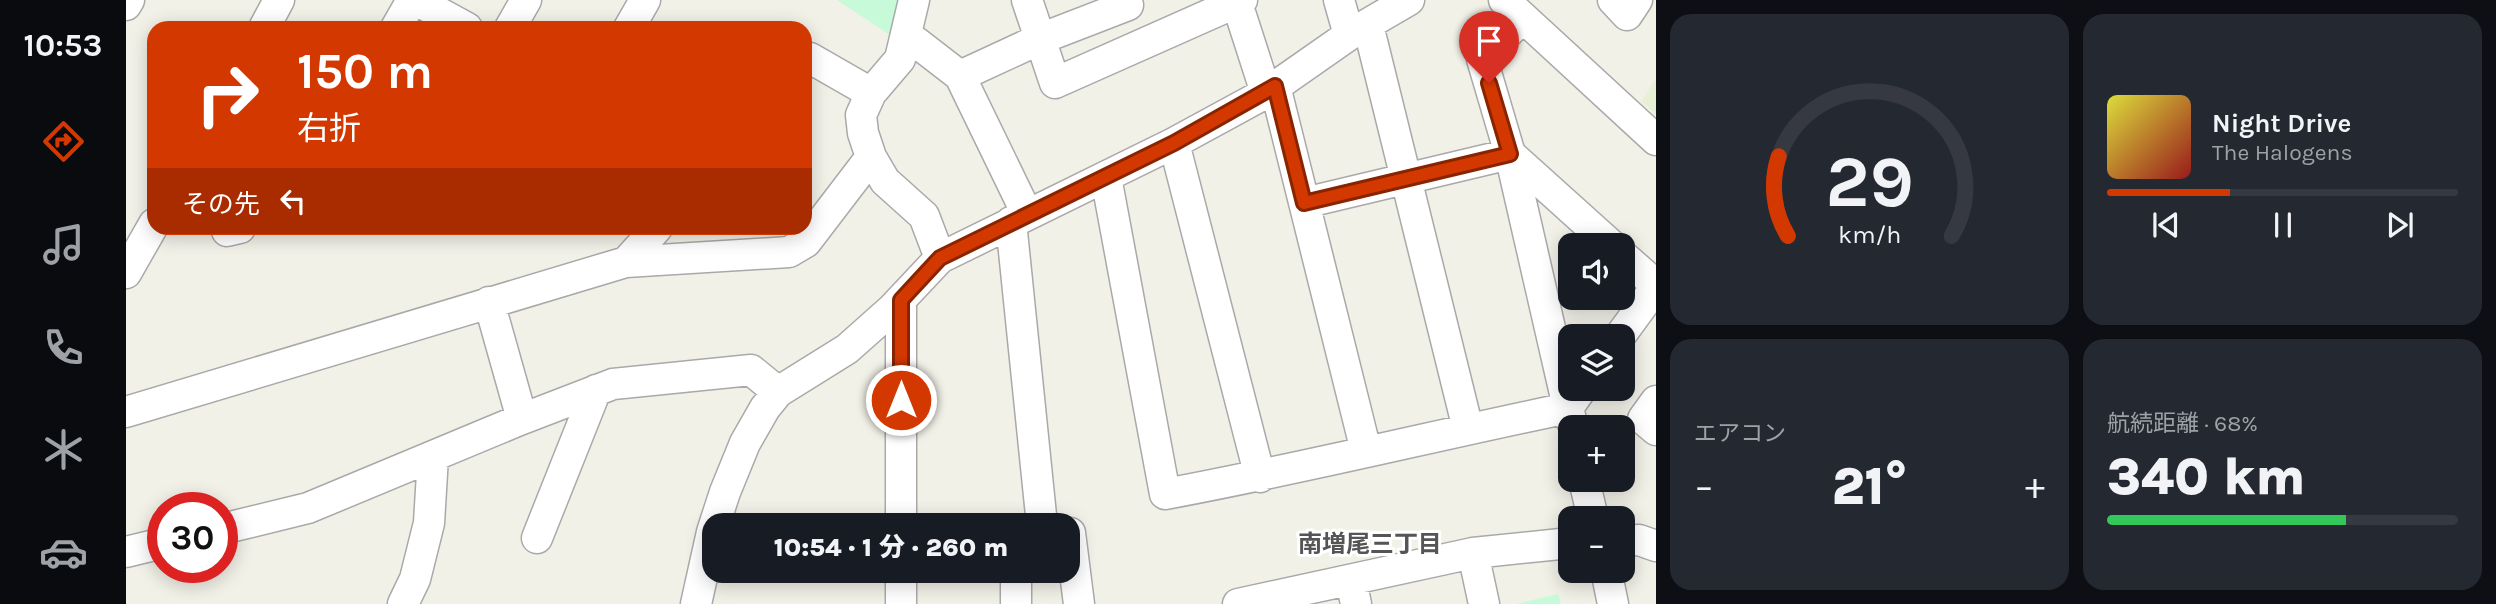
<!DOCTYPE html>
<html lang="ja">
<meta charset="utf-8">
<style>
body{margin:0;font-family:Karla,"Noto Sans JP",sans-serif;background:#242831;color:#f1f3f6;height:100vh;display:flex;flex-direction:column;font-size:26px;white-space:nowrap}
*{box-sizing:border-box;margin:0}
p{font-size:23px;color:#9ea1a6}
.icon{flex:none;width:38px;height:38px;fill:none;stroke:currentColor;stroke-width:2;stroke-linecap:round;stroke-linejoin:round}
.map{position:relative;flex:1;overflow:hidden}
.sheet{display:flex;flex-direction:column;gap:14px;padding:14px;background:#0d0f14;width:840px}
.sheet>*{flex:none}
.top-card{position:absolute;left:21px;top:21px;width:665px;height:214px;border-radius:21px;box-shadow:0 4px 18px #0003;background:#d33800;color:#fff;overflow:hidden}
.buttons{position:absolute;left:1432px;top:233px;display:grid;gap:14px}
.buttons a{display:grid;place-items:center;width:77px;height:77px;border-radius:14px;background:#171b24;box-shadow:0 4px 18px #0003;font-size:35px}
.speed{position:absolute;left:21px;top:492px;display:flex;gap:14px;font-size:35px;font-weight:700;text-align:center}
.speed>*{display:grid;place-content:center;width:91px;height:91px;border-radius:50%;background:#171b24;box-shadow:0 4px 18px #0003;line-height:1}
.speed .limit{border:10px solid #d22;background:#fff;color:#111}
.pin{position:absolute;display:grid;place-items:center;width:60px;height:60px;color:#fff;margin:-72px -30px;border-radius:50% 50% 50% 0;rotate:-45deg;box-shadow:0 0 7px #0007}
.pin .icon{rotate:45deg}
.me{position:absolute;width:77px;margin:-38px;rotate:0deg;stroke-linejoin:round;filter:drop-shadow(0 0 5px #0008)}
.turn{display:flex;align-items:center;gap:24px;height:147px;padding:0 35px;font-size:32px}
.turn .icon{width:91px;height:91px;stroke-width:2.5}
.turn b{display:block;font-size:49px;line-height:60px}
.then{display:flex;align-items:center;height:66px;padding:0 35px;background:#0003;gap:14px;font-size:26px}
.big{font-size:52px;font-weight:800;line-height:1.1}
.sheet .tile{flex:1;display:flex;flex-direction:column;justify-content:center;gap:10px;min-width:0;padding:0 24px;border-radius:21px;background:#242831}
.sheet .dial{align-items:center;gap:0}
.dial svg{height:182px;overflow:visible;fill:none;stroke:#363941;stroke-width:7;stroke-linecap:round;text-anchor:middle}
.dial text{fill:#f1f3f6;stroke:none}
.song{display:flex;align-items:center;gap:21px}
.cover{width:84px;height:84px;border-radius:10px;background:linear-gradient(135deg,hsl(60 70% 55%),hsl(0 70% 35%))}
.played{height:7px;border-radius:4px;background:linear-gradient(90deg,#d33800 35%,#363941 35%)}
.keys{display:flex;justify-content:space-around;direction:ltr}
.heat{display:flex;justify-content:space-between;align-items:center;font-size:38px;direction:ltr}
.charge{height:10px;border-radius:5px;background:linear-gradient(90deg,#34c759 68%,#363941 0)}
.sheet .tiles{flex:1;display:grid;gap:14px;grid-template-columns:repeat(2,1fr)}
.trip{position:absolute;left:576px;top:513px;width:378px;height:70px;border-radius:21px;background:#171b24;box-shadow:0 4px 18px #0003;font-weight:800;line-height:70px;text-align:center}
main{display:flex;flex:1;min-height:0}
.tab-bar{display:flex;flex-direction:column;width:126px;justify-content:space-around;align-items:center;background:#090b0e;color:#9ea1a6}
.tab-bar .icon{width:49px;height:49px}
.tab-bar .current{color:#d33800}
.tab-bar b{font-size:32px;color:#f1f3f6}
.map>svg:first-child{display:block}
</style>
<main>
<nav class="tab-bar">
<b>10:53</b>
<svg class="icon current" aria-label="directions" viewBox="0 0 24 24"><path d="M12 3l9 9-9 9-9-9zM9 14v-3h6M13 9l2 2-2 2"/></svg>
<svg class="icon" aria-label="music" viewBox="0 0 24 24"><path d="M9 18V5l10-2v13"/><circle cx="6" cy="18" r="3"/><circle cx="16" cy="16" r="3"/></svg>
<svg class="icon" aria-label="phone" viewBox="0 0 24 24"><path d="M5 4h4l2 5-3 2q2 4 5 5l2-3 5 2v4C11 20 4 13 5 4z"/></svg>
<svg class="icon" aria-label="climate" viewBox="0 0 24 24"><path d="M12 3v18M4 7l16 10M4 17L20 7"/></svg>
<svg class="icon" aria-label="car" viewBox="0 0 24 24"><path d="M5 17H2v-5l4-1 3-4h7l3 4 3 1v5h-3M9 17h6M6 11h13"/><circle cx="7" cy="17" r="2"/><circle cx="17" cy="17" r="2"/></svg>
</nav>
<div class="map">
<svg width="1530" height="604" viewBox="0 0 1530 604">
<rect width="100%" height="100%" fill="#f2f1e8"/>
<path fill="#e7f0d4" d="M1530 78V114L1515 102Z"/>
<path fill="#c7fad8" d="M711 0H775L770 39Z
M1432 594 1435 604H1390Z"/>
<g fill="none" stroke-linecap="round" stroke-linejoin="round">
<g stroke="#a9a9a9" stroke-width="33">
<path id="minor" d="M290 0 341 28
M788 0 774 59 745 93 735 115 737 133 745 157 759 181 798 216 814 258
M901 0 929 83 1116 0
M1110 0 1140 93
M1213 0 1223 35
M1378 0 1530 140
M1487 0 1501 15 1511 0
M0 5 3 0
M1396 18 1356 59 1384 154 1445 420
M1242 25 1342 429
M138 28 153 0
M270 28 286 0
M384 28 400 0
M503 28 519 0
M780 39 790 42 834 76 901 214
M679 63 684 58 745 93
M834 76 914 39 1002 5
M1149 86 1240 451
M1048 143 1134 477
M980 177 1039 494C1174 469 1307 436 1442 408L1456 388
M1178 203 1384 154 1485 245
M885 222 916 525
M101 231 114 228
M1496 255 1530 285
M500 262 531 228
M0 273 28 224
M775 300V525
M363 302 396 419
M1494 336 1530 287
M1530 401 1517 419 1530 430
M0 412 500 262 663 252 680 242 745 157
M1458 480 1467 518
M96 529 182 508 396 419 487 384 625 370 652 392
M942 533H944L953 604
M411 538 470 390
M1496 541 1513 540 1530 546
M0 552 37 543
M1347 553 1358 604
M775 570V604
M890 570V604
M1480 570 1487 604
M1225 580 1230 604
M277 604 289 579 303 523 307 457
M570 604 586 532 599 492 619 443 639 408 652 392 721 349 766 309 814 258 1048 143 1140 93 1223 35 1283 0
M1112 604 1347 553 1444 543"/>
</g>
<use href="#minor" stroke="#fff" stroke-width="30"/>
</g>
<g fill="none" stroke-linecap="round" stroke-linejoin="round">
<g stroke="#892400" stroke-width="18">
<path id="route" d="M775 400V300L814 258 1048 143 1149 86 1178 203 1384 154 1363 83"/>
</g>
<use href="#route" stroke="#d33800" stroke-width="12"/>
</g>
<g text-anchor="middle" stroke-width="6" stroke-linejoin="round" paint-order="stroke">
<g font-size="24" font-weight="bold" fill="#555" stroke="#fff">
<text x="1244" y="552">南増尾三丁目</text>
</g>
</g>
</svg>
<div class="buttons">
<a><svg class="icon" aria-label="sound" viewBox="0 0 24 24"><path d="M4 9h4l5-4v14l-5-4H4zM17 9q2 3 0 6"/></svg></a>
<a><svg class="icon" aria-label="layers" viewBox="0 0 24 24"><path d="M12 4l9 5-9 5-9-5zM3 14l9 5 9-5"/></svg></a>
<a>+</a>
<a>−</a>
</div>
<div class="speed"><div class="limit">30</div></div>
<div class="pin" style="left:1363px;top:83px;background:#d93025"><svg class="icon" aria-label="arrive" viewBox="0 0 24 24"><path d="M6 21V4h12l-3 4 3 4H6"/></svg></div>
<svg class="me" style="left:775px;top:400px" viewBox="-20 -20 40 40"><circle r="17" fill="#d33800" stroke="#fff" stroke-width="3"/><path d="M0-11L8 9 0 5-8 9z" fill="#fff"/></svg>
<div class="trip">10:54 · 1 分 · 260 m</div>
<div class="top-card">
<div class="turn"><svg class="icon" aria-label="right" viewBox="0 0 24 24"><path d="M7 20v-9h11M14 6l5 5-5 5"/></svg><div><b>150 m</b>右折</div></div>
<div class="then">その先<svg class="icon" aria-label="left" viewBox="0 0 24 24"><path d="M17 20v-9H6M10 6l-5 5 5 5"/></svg></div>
</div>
</div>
<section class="sheet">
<div class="tiles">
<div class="tile dial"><svg viewBox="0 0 100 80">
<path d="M14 69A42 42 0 1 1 86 69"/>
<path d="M14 69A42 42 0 0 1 10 34" stroke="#d33800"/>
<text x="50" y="56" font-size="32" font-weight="700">29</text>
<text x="50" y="72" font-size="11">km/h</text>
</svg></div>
<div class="tile">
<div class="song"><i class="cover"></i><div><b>Night Drive</b><p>The Halogens</p></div></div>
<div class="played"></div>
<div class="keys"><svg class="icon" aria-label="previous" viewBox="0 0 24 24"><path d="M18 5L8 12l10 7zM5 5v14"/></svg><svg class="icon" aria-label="pause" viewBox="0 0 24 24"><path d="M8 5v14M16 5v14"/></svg><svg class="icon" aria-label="next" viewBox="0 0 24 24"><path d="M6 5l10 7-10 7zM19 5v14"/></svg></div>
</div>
<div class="tile"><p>エアコン</p>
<div class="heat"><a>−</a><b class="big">21°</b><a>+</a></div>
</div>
<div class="tile"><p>航続距離 · 68%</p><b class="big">340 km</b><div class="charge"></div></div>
</div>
</section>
</main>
